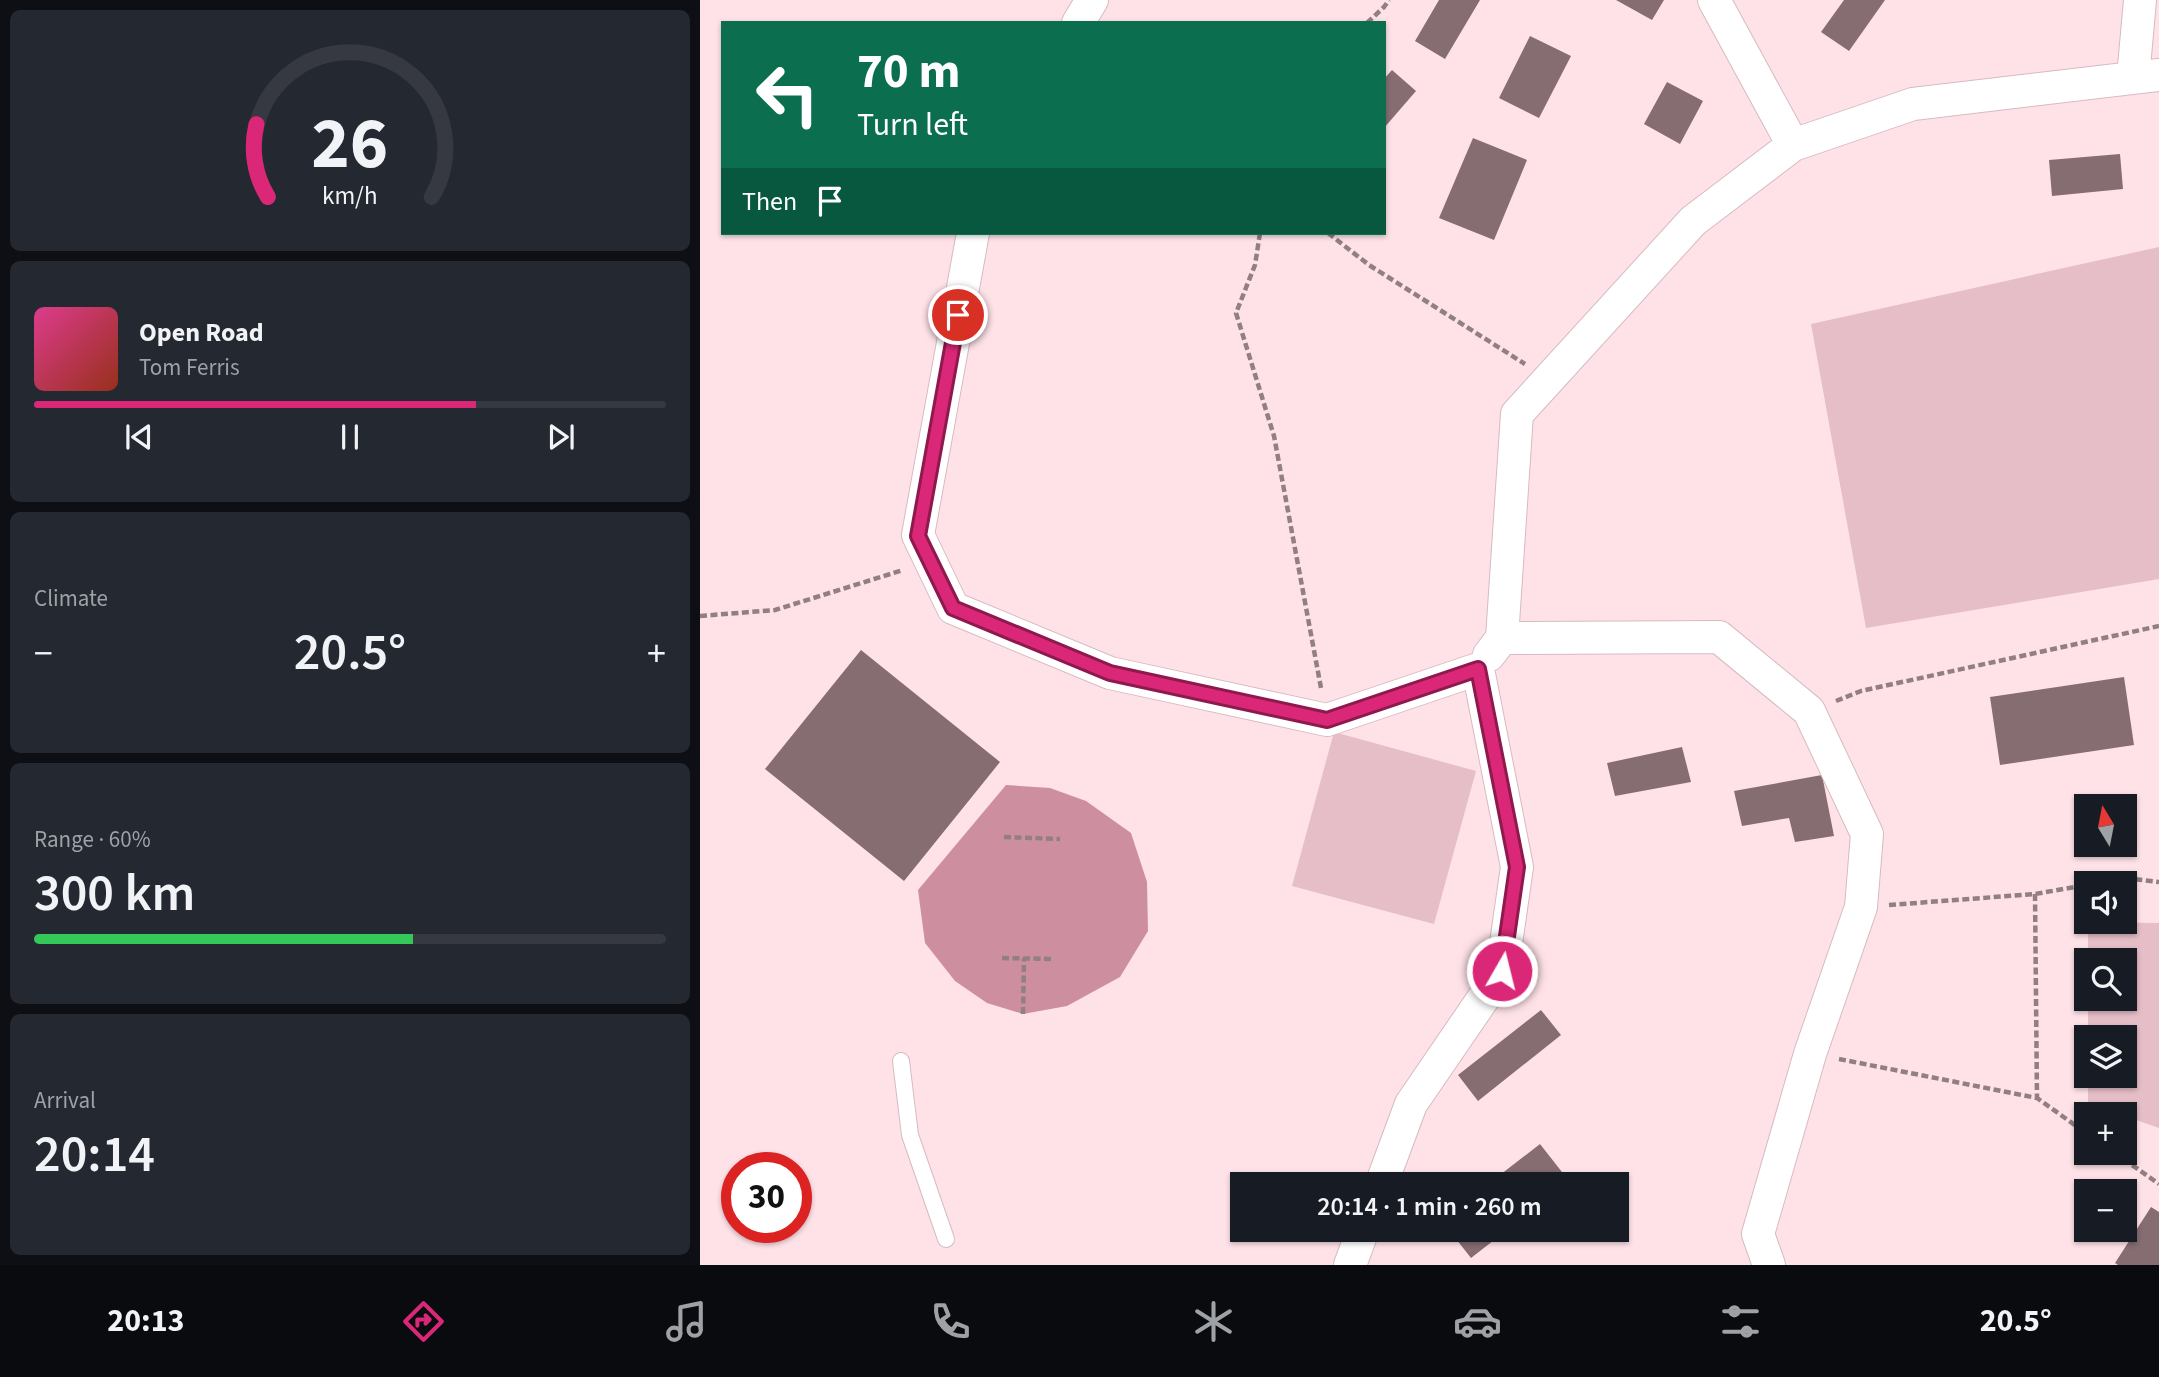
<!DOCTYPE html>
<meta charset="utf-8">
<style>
body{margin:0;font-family:"Source Sans 3",sans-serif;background:#242831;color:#f1f3f6;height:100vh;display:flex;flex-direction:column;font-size:26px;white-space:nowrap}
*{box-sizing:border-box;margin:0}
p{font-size:23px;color:#9ea1a6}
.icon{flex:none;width:38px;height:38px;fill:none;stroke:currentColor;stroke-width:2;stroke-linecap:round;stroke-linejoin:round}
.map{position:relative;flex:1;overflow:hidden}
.side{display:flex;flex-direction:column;gap:10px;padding:10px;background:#0d0f14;width:700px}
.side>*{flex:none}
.guide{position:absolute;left:21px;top:21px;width:665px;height:214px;border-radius:0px;box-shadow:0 2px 5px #0004;background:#0b6e4f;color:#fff;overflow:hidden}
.needle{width:46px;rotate:350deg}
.tools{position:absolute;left:1374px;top:794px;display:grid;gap:14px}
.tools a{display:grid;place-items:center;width:63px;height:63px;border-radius:0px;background:#171b24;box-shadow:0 2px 5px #0004;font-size:35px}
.speed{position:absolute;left:21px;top:1152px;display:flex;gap:14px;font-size:35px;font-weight:700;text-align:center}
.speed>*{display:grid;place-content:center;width:91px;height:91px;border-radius:50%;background:#171b24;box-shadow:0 2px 5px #0004;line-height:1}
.speed .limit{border:10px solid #d22;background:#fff;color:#111}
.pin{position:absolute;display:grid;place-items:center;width:60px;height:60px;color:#fff;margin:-30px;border:4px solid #fff;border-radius:50%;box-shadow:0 2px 7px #0007}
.me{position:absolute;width:77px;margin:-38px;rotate:8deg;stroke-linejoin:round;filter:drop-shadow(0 0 5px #0008)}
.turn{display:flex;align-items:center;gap:24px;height:147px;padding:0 21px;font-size:32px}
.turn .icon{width:91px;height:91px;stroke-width:2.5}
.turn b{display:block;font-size:49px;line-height:60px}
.then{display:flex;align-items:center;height:66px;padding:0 21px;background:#0003;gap:14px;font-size:26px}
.big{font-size:52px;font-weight:600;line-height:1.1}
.side .card{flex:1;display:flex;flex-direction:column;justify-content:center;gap:10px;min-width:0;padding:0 24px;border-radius:10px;background:#242831}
.side .dial{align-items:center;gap:0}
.dial svg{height:182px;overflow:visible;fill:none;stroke:#363941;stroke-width:7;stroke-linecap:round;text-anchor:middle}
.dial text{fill:#f1f3f6;stroke:none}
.song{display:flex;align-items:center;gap:21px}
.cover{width:84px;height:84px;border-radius:10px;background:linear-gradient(135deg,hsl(330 70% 55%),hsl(10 70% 35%))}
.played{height:7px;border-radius:4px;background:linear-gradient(90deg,#db2777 70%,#363941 70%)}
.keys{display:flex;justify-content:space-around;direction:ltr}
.heat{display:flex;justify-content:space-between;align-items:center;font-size:38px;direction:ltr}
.charge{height:10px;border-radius:5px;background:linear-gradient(90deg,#34c759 60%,#363941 0)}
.trip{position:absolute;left:530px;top:1172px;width:399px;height:70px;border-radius:0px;background:#171b24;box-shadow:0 2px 5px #0004;font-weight:600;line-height:70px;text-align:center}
.dock{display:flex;height:112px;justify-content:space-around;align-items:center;background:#090b0e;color:#9ea1a6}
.dock .icon{width:49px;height:49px}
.dock .on{color:#db2777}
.dock b{font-size:32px;color:#f1f3f6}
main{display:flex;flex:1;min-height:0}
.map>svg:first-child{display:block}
</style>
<main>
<section class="side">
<div class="card dial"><svg viewBox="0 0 100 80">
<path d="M14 69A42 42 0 1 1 86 69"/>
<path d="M14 69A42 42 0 0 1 9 37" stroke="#db2777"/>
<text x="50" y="56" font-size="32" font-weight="700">26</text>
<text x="50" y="72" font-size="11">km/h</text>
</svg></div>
<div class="card">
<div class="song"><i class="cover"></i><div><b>Open Road</b><p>Tom Ferris</p></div></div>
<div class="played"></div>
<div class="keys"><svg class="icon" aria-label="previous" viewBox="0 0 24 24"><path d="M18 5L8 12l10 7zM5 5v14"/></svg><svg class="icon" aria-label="pause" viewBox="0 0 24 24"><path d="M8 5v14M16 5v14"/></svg><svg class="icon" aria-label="next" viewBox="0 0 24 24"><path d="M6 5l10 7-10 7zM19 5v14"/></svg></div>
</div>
<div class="card"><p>Climate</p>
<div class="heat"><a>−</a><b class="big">20.5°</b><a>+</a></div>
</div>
<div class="card"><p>Range · 60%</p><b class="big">300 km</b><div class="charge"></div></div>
<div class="card"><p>Arrival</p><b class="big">20:14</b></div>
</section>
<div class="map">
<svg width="1459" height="1265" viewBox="0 0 1459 1265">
<rect width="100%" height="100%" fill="#fee2e8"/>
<path fill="#e6bec7" d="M1459 247V579L1166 628 1111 324Z
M634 732 776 771 734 924 592 886Z
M1388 922 1459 923V1128L1388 1103V1076H1424V1038H1388V999H1424V961H1388Z"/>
<path fill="#cd8f9f" d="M306 785 350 788 386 801 431 833 447 882 448 931 420 977 367 1006 323 1014 287 1003 255 981 225 943 218 890Z"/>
<path fill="#856d72" d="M739 0H780L745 59 715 41Z
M916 0H964L952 20Z
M1144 0H1185L1149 51 1121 32Z
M830 36 871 56 839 118 799 98Z
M692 70 716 91 684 128V79Z
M967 82 1003 101 980 144 944 124Z
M773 138 827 160 794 240 739 218Z
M1420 154 1423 189 1352 196 1349 160Z
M161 650 300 762 204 881 65 769Z
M1424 677 1434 745 1300 765 1290 697Z
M982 747 991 782 915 796 907 763Z
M1122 775 1134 836 1095 842 1089 818 1042 826 1034 791Z
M841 1010 861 1035 778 1101 758 1075Z
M840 1144 869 1181 865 1185H787Z
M1451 1207 1459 1212V1265H1418L1415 1263Z
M749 1230H807L771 1258Z"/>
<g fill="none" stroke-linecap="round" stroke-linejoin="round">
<g stroke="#d6bbc1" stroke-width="18">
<path id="lane" d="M201 1061 210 1135 246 1239"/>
</g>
<g stroke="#d6bbc1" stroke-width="34">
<path id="street" d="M1014 0 1093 145
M378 23 392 0
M1433 78 1440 0
M273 233 218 535 253 608 410 673 627 720 778 669 817 867 802 971 711 1104 681 1185
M802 638 817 414 993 221 1093 145 1213 104 1459 75
M789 655 802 638 1019 637 1109 711 1167 834 1161 907 1110 1054 1058 1234 1069 1265
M650 1265 663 1230"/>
</g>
<path stroke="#917f82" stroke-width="4.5" stroke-dasharray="7 3.5" stroke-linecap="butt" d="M667 23 684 7 689 0
M560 233 555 265 536 313 574 436 621 688
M628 233 669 265 825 364
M0 616 75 610 203 570
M1136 701 1161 691 1459 626
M304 837 360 839
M1394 884 1424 878 1459 882
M1335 894 1337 1098
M1189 905 1335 894 1386 885
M302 958 353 959
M323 1014 324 958
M1139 1059 1337 1098 1386 1133
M1415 1153 1459 1184"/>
<use href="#lane" stroke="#fff" stroke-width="16"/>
<use href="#street" stroke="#fff" stroke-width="32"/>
</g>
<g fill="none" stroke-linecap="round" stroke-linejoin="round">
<g stroke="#8e194d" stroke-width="18">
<path id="route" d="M258 315 218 536 253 608 410 673 627 720 778 669 817 867 802 971"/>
</g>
<use href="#route" stroke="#db2777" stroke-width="12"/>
</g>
</svg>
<div class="tools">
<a><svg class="needle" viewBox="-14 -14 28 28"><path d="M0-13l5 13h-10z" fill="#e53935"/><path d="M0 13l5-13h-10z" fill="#9ea1a6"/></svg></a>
<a><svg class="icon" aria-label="sound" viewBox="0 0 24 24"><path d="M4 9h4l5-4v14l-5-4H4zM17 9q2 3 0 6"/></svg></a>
<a><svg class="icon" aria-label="search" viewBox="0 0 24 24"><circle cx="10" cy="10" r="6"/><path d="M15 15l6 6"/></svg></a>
<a><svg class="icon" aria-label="layers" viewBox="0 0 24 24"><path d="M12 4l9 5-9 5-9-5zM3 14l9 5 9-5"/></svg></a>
<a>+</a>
<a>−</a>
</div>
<div class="speed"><div class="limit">30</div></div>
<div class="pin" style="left:258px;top:315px;background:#d93025"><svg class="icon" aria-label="arrive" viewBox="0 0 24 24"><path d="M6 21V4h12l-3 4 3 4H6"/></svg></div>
<svg class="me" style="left:802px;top:971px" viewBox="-20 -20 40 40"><circle r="17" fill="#db2777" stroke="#fff" stroke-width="3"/><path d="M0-11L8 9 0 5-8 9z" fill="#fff"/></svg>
<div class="trip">20:14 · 1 min · 260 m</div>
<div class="guide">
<div class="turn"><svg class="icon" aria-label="left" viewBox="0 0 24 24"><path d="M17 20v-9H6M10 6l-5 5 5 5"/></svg><div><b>70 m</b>Turn left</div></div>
<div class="then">Then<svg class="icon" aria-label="arrive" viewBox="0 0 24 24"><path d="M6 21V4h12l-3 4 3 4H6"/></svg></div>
</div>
</div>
</main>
<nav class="dock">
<b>20:13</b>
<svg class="icon on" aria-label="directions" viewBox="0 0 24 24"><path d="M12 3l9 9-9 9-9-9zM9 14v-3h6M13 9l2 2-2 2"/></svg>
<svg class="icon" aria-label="music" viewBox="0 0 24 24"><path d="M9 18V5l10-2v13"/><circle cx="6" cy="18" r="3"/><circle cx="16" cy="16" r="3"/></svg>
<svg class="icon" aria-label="phone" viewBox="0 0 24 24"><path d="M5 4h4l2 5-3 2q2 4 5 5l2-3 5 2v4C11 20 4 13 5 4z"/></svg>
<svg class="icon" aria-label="climate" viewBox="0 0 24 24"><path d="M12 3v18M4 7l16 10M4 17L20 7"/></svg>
<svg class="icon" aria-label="car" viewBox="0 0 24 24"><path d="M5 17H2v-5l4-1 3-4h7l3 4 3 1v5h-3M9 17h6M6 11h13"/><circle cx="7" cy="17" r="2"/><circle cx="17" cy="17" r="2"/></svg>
<svg class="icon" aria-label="filters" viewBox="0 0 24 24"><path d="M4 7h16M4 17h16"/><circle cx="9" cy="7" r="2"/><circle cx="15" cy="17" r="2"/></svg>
<b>20.5°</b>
</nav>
